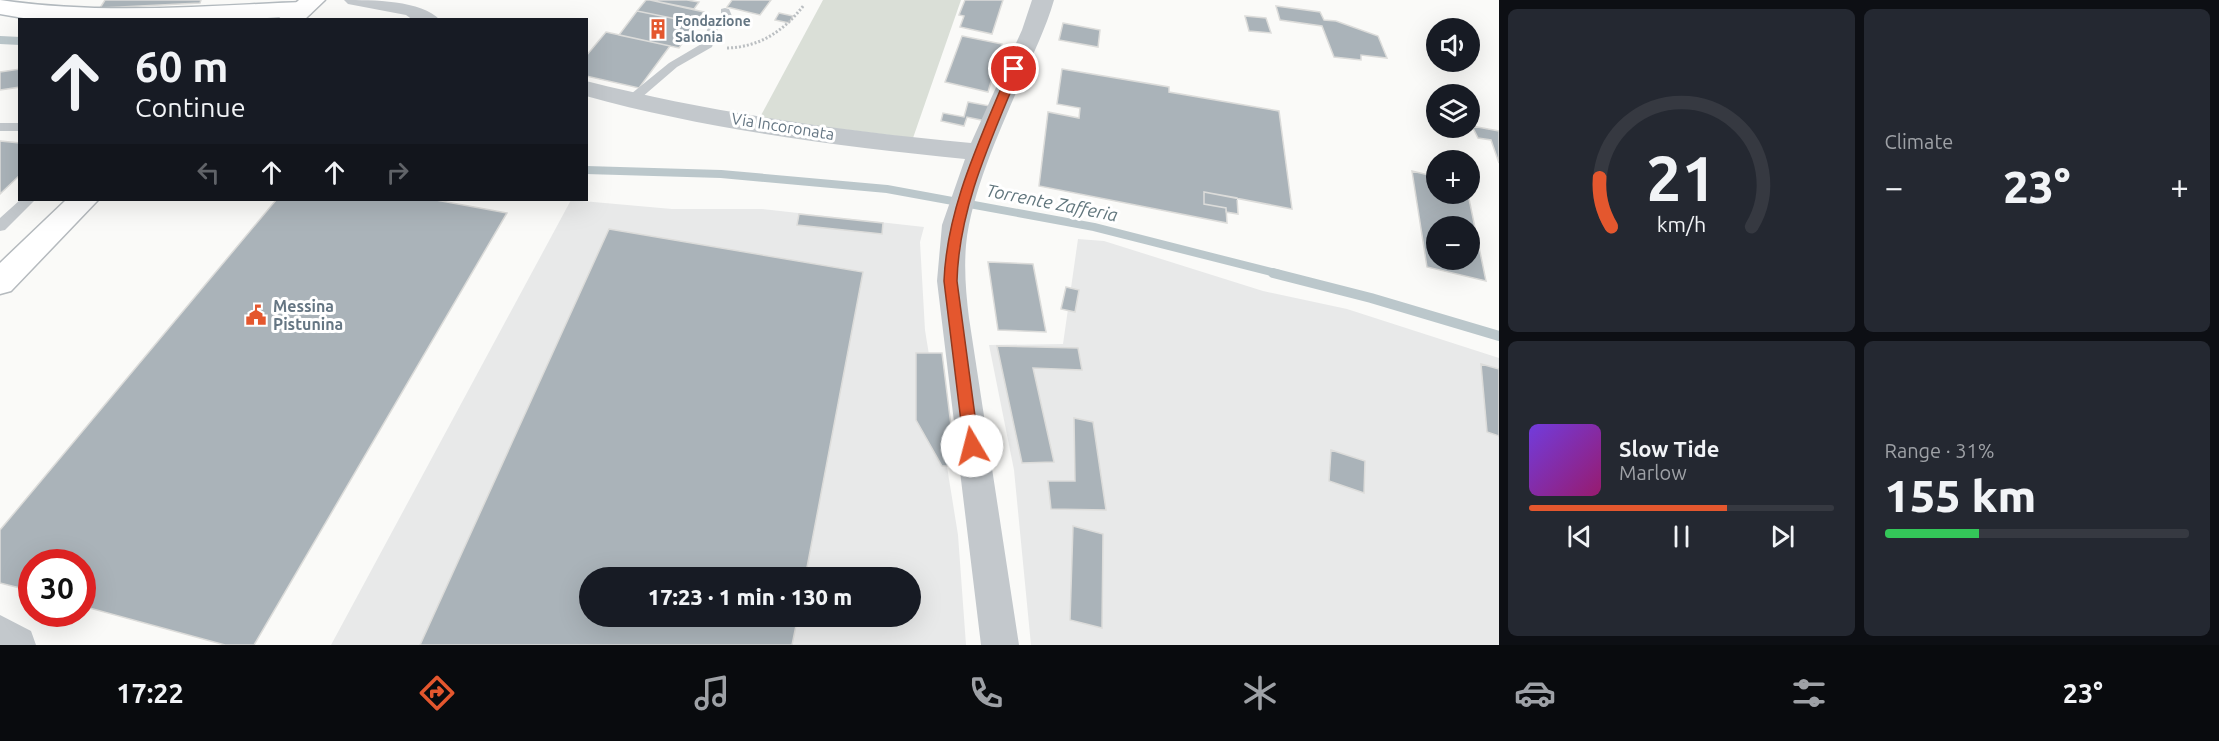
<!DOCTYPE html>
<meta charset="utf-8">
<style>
body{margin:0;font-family:Ubuntu,sans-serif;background:#242831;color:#f1f3f6;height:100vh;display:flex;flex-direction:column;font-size:22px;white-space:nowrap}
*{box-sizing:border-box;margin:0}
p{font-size:20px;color:#9ea1a6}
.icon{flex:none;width:33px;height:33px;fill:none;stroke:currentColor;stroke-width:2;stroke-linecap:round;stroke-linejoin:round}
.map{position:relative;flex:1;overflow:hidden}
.panel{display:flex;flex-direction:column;gap:9px;padding:9px;background:#0d0f14;width:720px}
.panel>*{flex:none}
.guide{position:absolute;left:18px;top:18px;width:570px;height:183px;border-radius:0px;box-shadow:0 6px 24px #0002;background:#171b24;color:#f1f3f6;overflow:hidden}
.fabs{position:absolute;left:1426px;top:18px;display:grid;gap:12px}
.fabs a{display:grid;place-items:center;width:54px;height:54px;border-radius:50%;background:#171b24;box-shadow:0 6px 24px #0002;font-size:30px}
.speed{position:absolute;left:18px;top:549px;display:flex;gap:12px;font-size:30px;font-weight:700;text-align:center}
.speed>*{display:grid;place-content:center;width:78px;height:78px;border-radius:50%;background:#171b24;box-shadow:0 6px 24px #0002;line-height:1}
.speed .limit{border:9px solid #d22;background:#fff;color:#111}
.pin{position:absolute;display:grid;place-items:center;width:51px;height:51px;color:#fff;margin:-26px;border:3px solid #fff;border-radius:50%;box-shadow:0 2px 6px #0007}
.me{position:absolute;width:66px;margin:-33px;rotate:352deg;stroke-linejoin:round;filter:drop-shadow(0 0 4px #0008)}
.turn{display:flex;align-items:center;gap:21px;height:126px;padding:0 18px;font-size:27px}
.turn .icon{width:78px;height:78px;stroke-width:2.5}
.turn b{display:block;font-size:42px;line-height:51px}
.lanes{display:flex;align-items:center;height:57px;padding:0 18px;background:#0003;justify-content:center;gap:30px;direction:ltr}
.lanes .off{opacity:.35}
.big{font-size:45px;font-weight:800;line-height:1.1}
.panel .widget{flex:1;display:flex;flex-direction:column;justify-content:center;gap:9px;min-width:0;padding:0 21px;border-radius:9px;background:#242831}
.panel .dial{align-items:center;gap:0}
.dial svg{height:156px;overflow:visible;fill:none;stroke:#363941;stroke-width:7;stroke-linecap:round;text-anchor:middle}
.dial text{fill:#f1f3f6;stroke:none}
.song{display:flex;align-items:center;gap:18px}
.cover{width:72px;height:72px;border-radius:9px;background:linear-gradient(135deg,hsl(260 70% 55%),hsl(320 70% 35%))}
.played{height:6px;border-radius:3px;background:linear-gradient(90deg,#e4572e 65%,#363941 65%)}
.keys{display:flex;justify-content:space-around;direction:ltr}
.heat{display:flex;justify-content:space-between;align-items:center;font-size:33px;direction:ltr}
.charge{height:9px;border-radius:4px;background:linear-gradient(90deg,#34c759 31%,#363941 0)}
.panel .tiles{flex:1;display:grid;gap:9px;grid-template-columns:repeat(2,1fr)}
.trip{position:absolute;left:579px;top:567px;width:342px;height:60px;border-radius:30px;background:#171b24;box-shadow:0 6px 24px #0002;font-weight:800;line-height:60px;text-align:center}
.tab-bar{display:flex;height:96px;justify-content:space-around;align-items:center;background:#090b0e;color:#9ea1a6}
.tab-bar .icon{width:42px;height:42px}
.tab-bar .active{color:#e4572e}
.tab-bar b{font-size:27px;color:#f1f3f6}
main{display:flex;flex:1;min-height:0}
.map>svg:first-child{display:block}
</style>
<main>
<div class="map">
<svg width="1499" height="645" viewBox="0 0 1499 645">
<rect width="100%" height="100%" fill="#fafaf8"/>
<path fill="#e8e9e9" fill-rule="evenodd" d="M571 200 672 209H762L924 227 920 242 925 330 958 535 966 645H331ZM590 578H910V616H590Z
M1078 239 1104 241 1263 291 1347 309 1499 358V645H1031L1014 470 989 345 1063 344Z"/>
<path fill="#dadfd7" d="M823 0H961L913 138 759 119Z"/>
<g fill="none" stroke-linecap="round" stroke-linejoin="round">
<path stroke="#bbc7cb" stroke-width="8" d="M0 40 20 41
M586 170 721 174 887 189 1094 227 1279 274"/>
<path stroke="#bbc7cb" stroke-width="10" d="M1273 273 1371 298 1499 336"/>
</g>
<path fill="#aab3b9" stroke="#dcdcda" stroke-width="1.5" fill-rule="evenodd" d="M105 0H201L200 3 100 8Z
M646 0H650L704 12 696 23 637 11Z
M650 0H687L699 2 694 9Z
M732 0H771L760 15 727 7Z
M965 0H1003L992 34 960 27 964 16 959 15Z
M1276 6 1320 12 1324 20 1336 21 1378 36 1387 58 1361 55V60L1334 57 1322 26 1280 20Z
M637 11 696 23 679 48 619 35Z
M779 13 793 16 789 23 775 20Z
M1245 16 1266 18 1271 33 1249 31Z
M1063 23 1100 30 1098 47 1059 40Z
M606 32 670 46 639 88 586 76V56Z
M962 36 1002 44 988 92 945 82Z
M20 69V87L0 90V72Z
M1062 69 1169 87V92L1279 111 1292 209 1204 192V204L1226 208 1227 223 1039 186 1048 112 1079 118 1080 108 1057 104Z
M968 102 990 106 986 121 967 117 964 126 941 121 943 113 964 117Z
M1472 126 1499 131V163L1491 140 1478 138Z
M0 141 20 143V175L0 194Z
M1412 171 1437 177V194H1468L1486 281 1427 267ZM1437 226H1470V260H1437Z
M1204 192 1237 198 1238 214 1226 212V208L1204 204Z
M276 200H436L507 213 254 645H225L82 606V562H32V591L0 583V530Z
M799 214 883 223 882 234 797 225Z
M609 229 863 272 805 578H590V616H798L792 645H420Z
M988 262 1033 264 1046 332 998 330Z
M1066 287 1079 290 1075 312 1061 309Z
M997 346 1078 348 1082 370 1033 368 1054 462 1022 463Z
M916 353H942L956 466H942L916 420Z
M1481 364 1499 369V436L1487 432Z
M1074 418 1093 422 1106 510 1051 509 1048 481H1075Z
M1331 450 1365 461 1364 493 1329 481Z
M1073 526 1103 534 1102 628 1070 620Z"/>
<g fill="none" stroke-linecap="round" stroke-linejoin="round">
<g stroke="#b3babf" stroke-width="3">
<path id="secondary" d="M0 0C101 15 201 6 302 2L310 4 314 9 310 14 302 16 231 20H35L0 14Z"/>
</g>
<g stroke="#b5babe" stroke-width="3">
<path id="primary" d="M299 0H325L304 20H277Z
M66 200H98L11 291 0 294V263Z"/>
</g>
<path stroke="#bbbfc2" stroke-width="3" stroke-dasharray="2 2" stroke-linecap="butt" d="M727 48C760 47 784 31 804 5"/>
<path fill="#c3c8cc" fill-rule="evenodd" d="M725 8 729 9 732 16 718 28 712 47 677 67 634 104H626V98L669 63 703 43 708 27 721 15V9Z
M0 123H20V131H0Z
M20 200H35L5 230 0 231V218Z"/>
<path fill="#c3c8cc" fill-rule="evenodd" d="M344 0C372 0 422 0 440 20H413L406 15 348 4Z
M1032 0H1054C1046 28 1033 54 1021 81 1000 131 972 190 966 245 964 270 966 294 969 318L1019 645H981L937 281 942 225 965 159C842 147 704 129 586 96V81C712 113 843 131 971 143L1022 30Z
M0 615 31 631 36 645H0Z"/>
<use href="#secondary" fill="#fff" fill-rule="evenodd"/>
<use href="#primary" fill="#fff" fill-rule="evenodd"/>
</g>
<path fill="#e4572e" stroke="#94391e" stroke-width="1.5" d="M1014 66 1020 69C992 138 959 206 957 281L979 446 972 452 964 446 944 281C947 206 981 138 1009 69Z"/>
<defs>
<g id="building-bare" transform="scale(1.62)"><path d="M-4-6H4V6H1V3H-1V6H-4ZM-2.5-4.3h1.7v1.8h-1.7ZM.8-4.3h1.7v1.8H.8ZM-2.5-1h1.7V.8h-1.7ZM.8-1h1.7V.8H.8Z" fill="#e4572e" stroke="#fff" stroke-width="2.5" paint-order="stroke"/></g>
<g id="civic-bare" transform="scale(1.62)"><path d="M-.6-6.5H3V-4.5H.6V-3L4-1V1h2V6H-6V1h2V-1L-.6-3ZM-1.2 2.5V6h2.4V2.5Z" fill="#e4572e" stroke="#fff" stroke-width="2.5" paint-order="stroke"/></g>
</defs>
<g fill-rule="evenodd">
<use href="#building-bare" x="658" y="29"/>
<use href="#civic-bare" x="256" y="315"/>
</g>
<g text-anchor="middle" stroke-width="6" stroke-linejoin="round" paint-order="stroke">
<g font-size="14" font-weight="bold" fill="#657683" stroke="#fff" text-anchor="start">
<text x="675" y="26">Fondazione<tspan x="675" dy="16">Salonia</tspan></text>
</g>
<g font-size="16" fill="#657683" stroke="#fff">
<text transform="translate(783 126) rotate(9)" y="6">Via Incoronata</text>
</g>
<g font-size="16" font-weight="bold" fill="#657683" stroke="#fff" text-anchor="start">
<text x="273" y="312">Messina<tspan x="273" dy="18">Pistunina</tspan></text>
</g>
<g font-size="18" font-style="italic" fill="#60757c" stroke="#fff">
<text transform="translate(1052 203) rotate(11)" y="6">Torrente Zafferia</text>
</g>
</g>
</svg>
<div class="fabs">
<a><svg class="icon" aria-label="sound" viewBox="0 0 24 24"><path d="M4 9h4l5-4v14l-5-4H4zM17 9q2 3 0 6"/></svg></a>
<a><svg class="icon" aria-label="layers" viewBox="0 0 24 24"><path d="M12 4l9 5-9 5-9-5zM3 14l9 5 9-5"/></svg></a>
<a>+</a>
<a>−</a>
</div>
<div class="speed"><div class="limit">30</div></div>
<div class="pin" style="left:1014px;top:69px;background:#d93025"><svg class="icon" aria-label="arrive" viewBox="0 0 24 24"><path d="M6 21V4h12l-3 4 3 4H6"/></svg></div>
<svg class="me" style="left:972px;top:446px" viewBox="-20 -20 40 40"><circle r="19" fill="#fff"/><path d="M0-13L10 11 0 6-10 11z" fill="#e4572e"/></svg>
<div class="trip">17:23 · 1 min · 130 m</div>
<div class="guide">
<div class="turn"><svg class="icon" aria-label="ahead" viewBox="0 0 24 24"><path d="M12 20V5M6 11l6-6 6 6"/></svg><div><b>60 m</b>Continue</div></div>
<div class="lanes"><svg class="icon off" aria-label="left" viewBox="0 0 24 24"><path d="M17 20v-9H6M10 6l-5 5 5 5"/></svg><svg class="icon" aria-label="ahead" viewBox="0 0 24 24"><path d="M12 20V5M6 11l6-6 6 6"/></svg><svg class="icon" aria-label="ahead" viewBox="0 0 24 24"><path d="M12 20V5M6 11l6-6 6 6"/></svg><svg class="icon off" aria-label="right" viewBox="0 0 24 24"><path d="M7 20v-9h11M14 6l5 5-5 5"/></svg></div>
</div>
</div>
<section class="panel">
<div class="tiles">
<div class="widget dial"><svg viewBox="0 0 100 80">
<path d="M14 69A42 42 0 1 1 86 69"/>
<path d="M14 69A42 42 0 0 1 8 44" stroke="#e4572e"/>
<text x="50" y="56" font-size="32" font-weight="700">21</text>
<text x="50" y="72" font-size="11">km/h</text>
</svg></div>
<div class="widget"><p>Climate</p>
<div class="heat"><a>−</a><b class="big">23°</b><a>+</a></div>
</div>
<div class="widget">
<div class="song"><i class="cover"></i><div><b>Slow Tide</b><p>Marlow</p></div></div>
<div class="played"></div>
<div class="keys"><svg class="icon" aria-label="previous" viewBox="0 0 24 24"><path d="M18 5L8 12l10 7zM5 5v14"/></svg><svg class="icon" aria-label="pause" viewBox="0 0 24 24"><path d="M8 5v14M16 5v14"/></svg><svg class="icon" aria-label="next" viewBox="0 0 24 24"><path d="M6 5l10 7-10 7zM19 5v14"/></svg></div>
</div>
<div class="widget"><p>Range · 31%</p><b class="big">155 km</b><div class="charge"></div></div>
</div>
</section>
</main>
<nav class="tab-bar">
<b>17:22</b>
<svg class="icon active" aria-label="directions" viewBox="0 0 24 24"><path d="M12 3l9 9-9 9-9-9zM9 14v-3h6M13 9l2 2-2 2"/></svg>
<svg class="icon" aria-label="music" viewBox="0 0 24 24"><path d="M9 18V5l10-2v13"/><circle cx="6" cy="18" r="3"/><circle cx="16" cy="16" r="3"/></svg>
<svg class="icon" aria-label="phone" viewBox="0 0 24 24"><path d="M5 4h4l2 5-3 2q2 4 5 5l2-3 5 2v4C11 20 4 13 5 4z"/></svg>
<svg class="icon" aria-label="climate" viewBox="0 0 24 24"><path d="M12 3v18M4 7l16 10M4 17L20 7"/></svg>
<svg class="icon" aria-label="car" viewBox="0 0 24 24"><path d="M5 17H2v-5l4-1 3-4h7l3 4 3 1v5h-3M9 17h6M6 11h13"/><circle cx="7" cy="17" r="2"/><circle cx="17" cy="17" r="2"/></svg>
<svg class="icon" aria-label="filters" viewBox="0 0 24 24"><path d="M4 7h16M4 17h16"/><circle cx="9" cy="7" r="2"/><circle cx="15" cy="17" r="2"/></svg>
<b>23°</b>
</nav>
